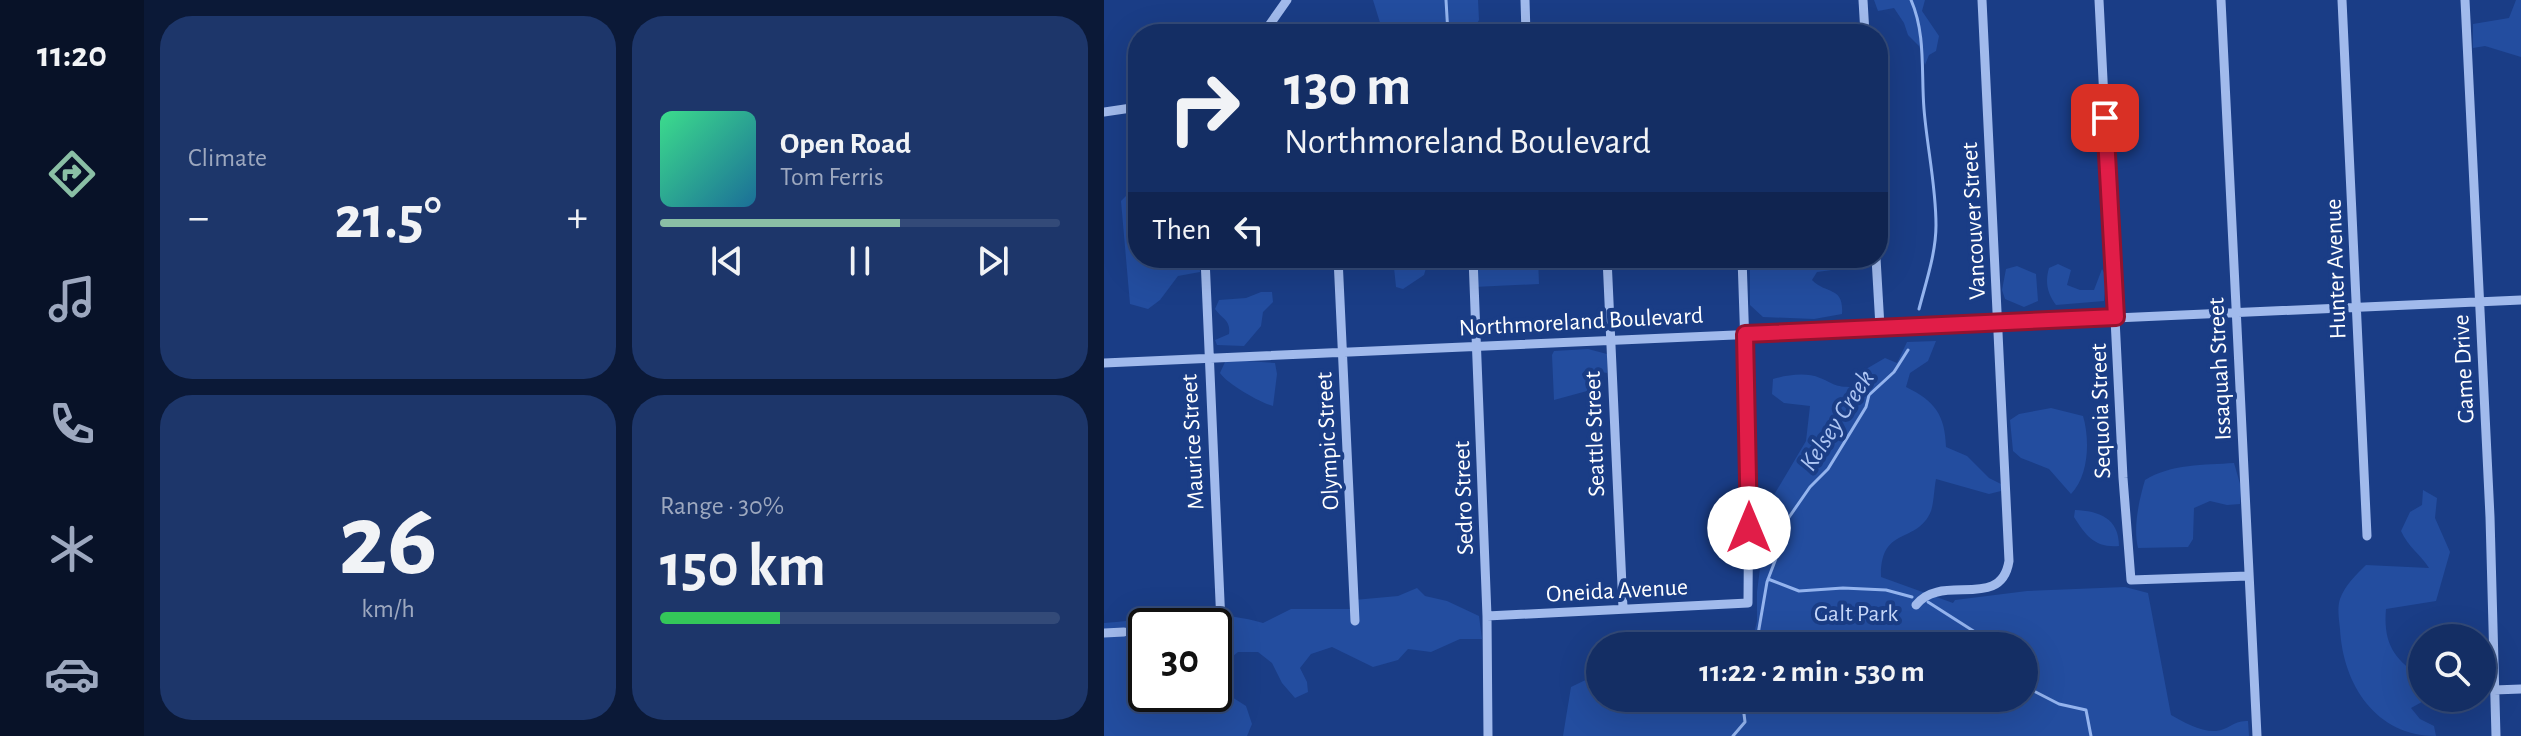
<!DOCTYPE html>
<meta charset="utf-8">
<style>
body{margin:0;font-family:"Alegreya Sans",sans-serif;background:#1d366a;color:#f1f3f6;height:100vh;display:flex;flex-direction:column;font-size:30px;white-space:nowrap}
*{box-sizing:border-box;margin:0}
p{font-size:26px;color:#9da8bf}
.icon{flex:none;width:44px;height:44px;fill:none;stroke:currentColor;stroke-width:2;stroke-linecap:round;stroke-linejoin:round}
.map{position:relative;flex:1;overflow:hidden}
.sheet{display:flex;flex-direction:column;gap:16px;padding:16px;background:#0b1937;width:960px}
.sheet>*{flex:none}
.top-card{position:absolute;left:24px;top:24px;width:760px;height:244px;border-radius:32px;box-shadow:0 8px 32px #0002,0 0 0 2px #334a78;background:#142e64;color:#f1f3f6;overflow:hidden}
.buttons{position:absolute;left:1304px;top:624px;display:grid;gap:16px}
.buttons a{display:grid;place-items:center;width:88px;height:88px;border-radius:50%;background:#142e64;box-shadow:0 8px 32px #0002,0 0 0 2px #334a78;font-size:40px}
.speed{position:absolute;left:24px;top:608px;display:flex;gap:16px;font-size:40px;font-weight:700;text-align:center}
.speed>*{display:grid;place-content:center;width:104px;height:104px;border-radius:50%;background:#142e64;box-shadow:0 8px 32px #0002,0 0 0 2px #334a78;line-height:1}
.speed .limit{border:4px solid #111;border-radius:12px;background:#fff;color:#111}
.pin{position:absolute;display:grid;place-items:center;width:68px;height:68px;color:#fff;margin:-34px;border-radius:16px;box-shadow:0 4px 12px #0006}
.me{position:absolute;width:88px;margin:-44px;rotate:0deg;stroke-linejoin:round;filter:drop-shadow(0 0 6px #0008)}
.turn{display:flex;align-items:center;gap:28px;height:168px;padding:0 24px;font-size:36px}
.turn .icon{width:104px;height:104px;stroke-width:2.5}
.turn b{display:block;font-size:56px;line-height:68px}
.then{display:flex;align-items:center;height:76px;padding:0 24px;background:#0003;gap:16px;font-size:30px}
.big{font-size:60px;font-weight:600;line-height:1.1}
.sheet .card{flex:1;display:flex;flex-direction:column;justify-content:center;gap:12px;min-width:0;padding:0 28px;border-radius:32px;background:#1d366a}
.sheet .dial{align-items:center;gap:0}
.dial b{font-size:104px;line-height:1}
.song{display:flex;align-items:center;gap:24px}
.cover{width:96px;height:96px;border-radius:12px;background:linear-gradient(135deg,hsl(150 70% 55%),hsl(200 70% 35%))}
.played{height:8px;border-radius:4px;background:linear-gradient(90deg,#8abfa5 60%,#334a78 60%)}
.keys{display:flex;justify-content:space-around;direction:ltr}
.heat{display:flex;justify-content:space-between;align-items:center;font-size:44px;direction:ltr}
.charge{height:12px;border-radius:6px;background:linear-gradient(90deg,#34c759 30%,#334a78 0)}
.sheet .tiles{flex:1;display:grid;gap:16px;grid-template-columns:repeat(2,1fr)}
.trip{position:absolute;left:482px;top:632px;width:452px;height:80px;border-radius:40px;background:#142e64;box-shadow:0 8px 32px #0002,0 0 0 2px #334a78;font-weight:600;line-height:80px;text-align:center}
main{display:flex;flex:1;min-height:0}
.tabs{display:flex;flex-direction:column;width:144px;justify-content:space-around;align-items:center;background:#081228;color:#9da8bf}
.tabs .icon{width:56px;height:56px}
.tabs .current{color:#8abfa5}
.tabs b{font-size:36px;color:#f1f3f6}
.map>svg:first-child{display:block}
</style>
<main>
<nav class="tabs">
<b>11:20</b>
<svg class="icon current" aria-label="directions" viewBox="0 0 24 24"><path d="M12 3l9 9-9 9-9-9zM9 14v-3h6M13 9l2 2-2 2"/></svg>
<svg class="icon" aria-label="music" viewBox="0 0 24 24"><path d="M9 18V5l10-2v13"/><circle cx="6" cy="18" r="3"/><circle cx="16" cy="16" r="3"/></svg>
<svg class="icon" aria-label="phone" viewBox="0 0 24 24"><path d="M5 4h4l2 5-3 2q2 4 5 5l2-3 5 2v4C11 20 4 13 5 4z"/></svg>
<svg class="icon" aria-label="climate" viewBox="0 0 24 24"><path d="M12 3v18M4 7l16 10M4 17L20 7"/></svg>
<svg class="icon" aria-label="car" viewBox="0 0 24 24"><path d="M5 17H2v-5l4-1 3-4h7l3 4 3 1v5h-3M9 17h6M6 11h13"/><circle cx="7" cy="17" r="2"/><circle cx="17" cy="17" r="2"/></svg>
</nav>
<section class="sheet">
<div class="tiles">
<div class="card"><p>Climate</p>
<div class="heat"><a>−</a><b class="big">21.5°</b><a>+</a></div>
</div>
<div class="card">
<div class="song"><i class="cover"></i><div><b>Open Road</b><p>Tom Ferris</p></div></div>
<div class="played"></div>
<div class="keys"><svg class="icon" aria-label="previous" viewBox="0 0 24 24"><path d="M18 5L8 12l10 7zM5 5v14"/></svg><svg class="icon" aria-label="pause" viewBox="0 0 24 24"><path d="M8 5v14M16 5v14"/></svg><svg class="icon" aria-label="next" viewBox="0 0 24 24"><path d="M6 5l10 7-10 7zM19 5v14"/></svg></div>
</div>
<div class="card dial"><b>26</b><p>km/h</p></div>
<div class="card"><p>Range · 30%</p><b class="big">150 km</b><div class="charge"></div></div>
</div>
</section>
<div class="map">
<svg width="1417" height="736" viewBox="0 0 1417 736">
<rect width="100%" height="100%" fill="#1a3d86"/>
<path fill="#234d9f" fill-rule="evenodd" d="M269 0H374L375 20 367 34H272L277 26Z
M770 0H821L818 11 835 36 832 51 825 55 821 65 815 46 804 35 800 23 790 8 774 11Z
M1412 0H1417V57L1381 46 1369 48V24L1405 18Z
M34 184V258H95L96 272 74 276 56 300 44 309 26 304 17 201Z
M289 258H325L320 275 299 289 292 287Z
M369 258H434L435 284 370 287Z
M646 258H741L751 263 750 267 713 272 708 280C723 295 740 286 738 314L710 319 659 317 646 305Z
M954 264 967 270 963 285 976 290H990L998 269 1002 276 1000 301 952 305C943 293 941 282 945 268Z
M913 266 932 274 934 301 920 307 901 299 898 290 902 269Z
M157 292H168L169 302 159 312 157 326 140 346 113 345 111 340 125 334C127 320 118 319 111 309L115 300 142 298Z
M832 341 824 361 806 373 802 387C831 401 841 415 842 447L863 456 885 478 897 484V491L885 494 832 479C830 489 830 502 827 511 813 545 776 525 777 577L849 603 851 600 923 591 1021 587 1044 593 1067 715C1079 722 1097 732 1112 731 1125 730 1129 720 1144 721L1145 736H459L467 687 496 673V698H920V646H647L653 621V592L664 505 702 441 706 406 680 403 668 394 669 379C683 375 702 372 716 378 731 384 730 387 748 387L757 372 781 358 793 363 803 342Z
M484 349 503 354V373L482 369 478 374 486 385 483 391 450 400 448 355 450 351Z
M128 360 171 363 173 374 169 406C157 403 123 384 116 373L121 362Z
M947 408 979 416C986 439 985 476 967 494L945 469 917 458 909 451 906 420 915 414Z
M1130 463 1137 487 1136 504 1123 505 1106 501 1090 508 1089 539 1084 547 1034 548C1029 527 1035 500 1041 480 1066 464 1101 465 1130 463Z
M1319 490 1333 498 1331 518 1346 552 1332 601 1282 609C1279 643 1290 660 1318 677V698H1325L1307 708 1316 719 1330 726 1332 736C1272 736 1239 685 1236 629 1235 620 1233 608 1236 599 1241 585 1252 575 1262 565L1325 568C1316 554 1304 547 1297 531L1306 512 1318 505Z
M971 510C995 511 1015 518 1015 546 991 548 982 536 970 517Z
M313 588 321 596 343 601 375 616 378 639H356L327 652 304 649 294 660 269 667 228 647 207 654 196 668 203 682 204 692 191 698 178 683 168 663 154 652H134L111 671 117 690 142 706 148 724 143 736H0V623C52 619 108 607 159 623L187 609H250V600L294 596ZM42 626H110V694H42Z"/>
<g fill="none" stroke-linecap="round" stroke-linejoin="round">
<path stroke="#94b4ee" stroke-width="3" d="M342 0 344 34
M807 0C822 34 817 73 820 109 823 147 832 186 832 225 832 253 822 282 815 309
M664 579 695 591 739 588 782 590 808 597
M824 602 871 632 886 646
M652 646 663 582 677 545 681 523 706 487 724 469 762 407 765 395 790 372 804 350
M920 686 955 704 982 710 987 736
M629 736 641 722 638 698"/>
<path stroke="#a1baec" stroke-width="9" d="M421 0 422 34
M759 0 761 34
M995 0 1019 478 1027 580 1144 576
M1117 0 1153 736
M1238 0 1263 536
M1361 0 1386 517 1392 736
M159 34 183 0
M0 112 34 107
M101 258 117 624
M234 258 251 621
M369 258 383 616 384 736
M503 258 519 608
M772 258 776 327
M0 363 1417 300
M812 605C837 572 897 612 905 561L878 0
M383 616 644 603 645 463 638 258
M0 633 20 632
M1390 690 1417 689"/>
</g>
<g fill="none" stroke-linecap="round" stroke-linejoin="round">
<g stroke="#92132f" stroke-width="20">
<path id="route" d="M645 528 641 334 1012 317 1001 118"/>
</g>
<use href="#route" stroke="#e11d48" stroke-width="14"/>
</g>
<g text-anchor="middle" stroke-width="8" stroke-linejoin="round" paint-order="stroke">
<g font-size="24" fill="#fff" stroke="#1a3d86">
<text transform="translate(869 221) rotate(-93)" y="8">Vancouver Street</text>
<text transform="translate(1231 269) rotate(-92)" y="8">Hunter Avenue</text>
<text transform="translate(477 321) rotate(-3)" y="8">Northmoreland Boulevard</text>
<text transform="translate(1115 369) rotate(-93)" y="8">Issaquah Street</text>
<text transform="translate(1359 369) rotate(-93)" y="8">Game Drive</text>
<text transform="translate(996 411) rotate(-92)" y="8">Sequoia Street</text>
<text transform="translate(490 434) rotate(-92)" y="8">Seattle Street</text>
<text transform="translate(223 441) rotate(-93)" y="8">Olympic Street</text>
<text transform="translate(88 442) rotate(-93)" y="8">Maurice Street</text>
<text transform="translate(359 498) rotate(-92)" y="8">Sedro Street</text>
<text transform="translate(513 590) rotate(-3)" y="8">Oneida Avenue</text>
</g>
<g font-size="24" fill="#c6d7f9" stroke="#1a3d86">
<text x="752" y="621">Galt Park</text>
</g>
<g font-size="26" font-style="italic" fill="#adc5f3" stroke="#1a3d86">
<text transform="translate(732 420) rotate(-57)" y="9">Kelsey Creek</text>
</g>
</g>
</svg>
<div class="buttons">
<a><svg class="icon" aria-label="search" viewBox="0 0 24 24"><circle cx="10" cy="10" r="6"/><path d="M15 15l6 6"/></svg></a>
</div>
<div class="speed"><div class="limit">30</div></div>
<div class="pin" style="left:1001px;top:118px;background:#d93025"><svg class="icon" aria-label="arrive" viewBox="0 0 24 24"><path d="M6 21V4h12l-3 4 3 4H6"/></svg></div>
<svg class="me" style="left:645px;top:528px" viewBox="-20 -20 40 40"><circle r="19" fill="#fff"/><path d="M0-13L10 11 0 6-10 11z" fill="#e11d48"/></svg>
<div class="trip">11:22 · 2 min · 530 m</div>
<div class="top-card">
<div class="turn"><svg class="icon" aria-label="right" viewBox="0 0 24 24"><path d="M7 20v-9h11M14 6l5 5-5 5"/></svg><div><b>130 m</b>Northmoreland Boulevard</div></div>
<div class="then">Then<svg class="icon" aria-label="left" viewBox="0 0 24 24"><path d="M17 20v-9H6M10 6l-5 5 5 5"/></svg></div>
</div>
</div>
</main>
